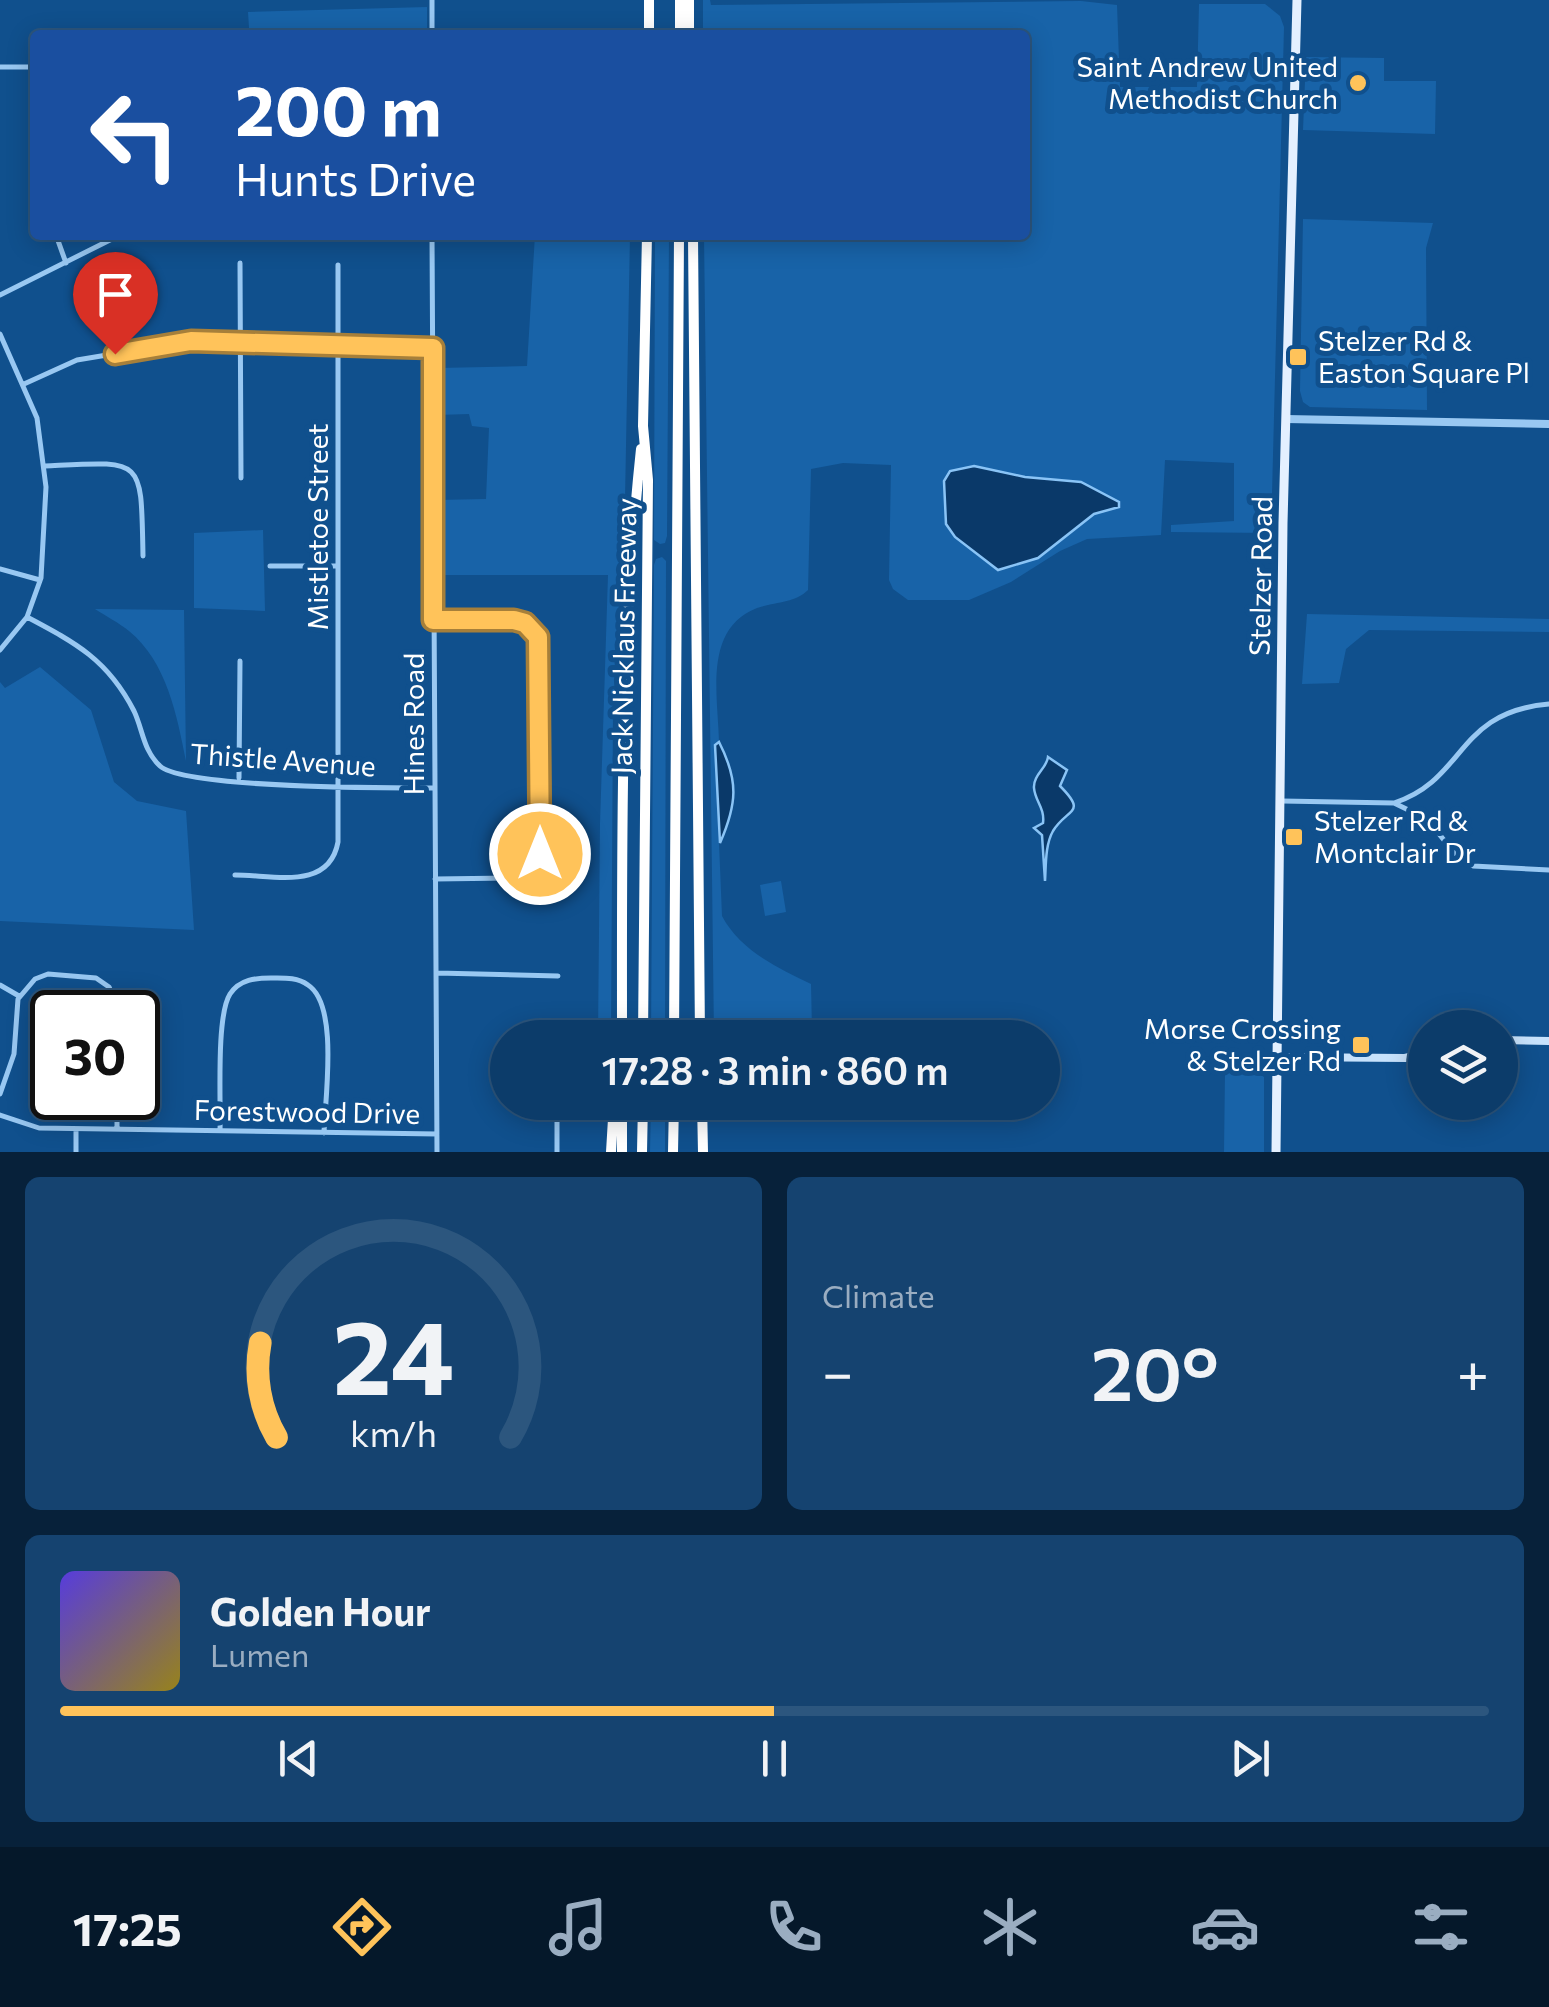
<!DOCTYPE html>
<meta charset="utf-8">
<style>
body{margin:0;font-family:Commissioner,sans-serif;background:#154370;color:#f1f3f6;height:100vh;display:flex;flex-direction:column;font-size:38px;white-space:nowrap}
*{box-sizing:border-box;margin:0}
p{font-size:32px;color:#9aadc1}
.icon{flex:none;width:55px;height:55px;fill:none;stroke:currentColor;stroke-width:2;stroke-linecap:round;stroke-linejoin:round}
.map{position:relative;height:1152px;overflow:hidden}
.sheet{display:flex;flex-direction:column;gap:25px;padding:25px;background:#07213a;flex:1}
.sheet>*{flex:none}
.top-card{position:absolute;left:30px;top:30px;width:1000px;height:210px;border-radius:10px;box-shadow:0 5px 25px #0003,0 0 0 2px #2c567e;background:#1a4fa0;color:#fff;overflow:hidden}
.tools{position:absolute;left:1408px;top:1010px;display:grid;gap:20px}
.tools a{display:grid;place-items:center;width:110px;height:110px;border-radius:50%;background:#0c3c6a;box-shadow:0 5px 25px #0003,0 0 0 2px #2c567e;font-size:50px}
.speed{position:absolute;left:30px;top:990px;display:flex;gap:20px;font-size:50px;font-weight:700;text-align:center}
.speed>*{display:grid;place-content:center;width:130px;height:130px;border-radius:50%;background:#0c3c6a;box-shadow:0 5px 25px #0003,0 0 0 2px #2c567e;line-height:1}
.speed .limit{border:5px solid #111;border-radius:15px;background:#fff;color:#111}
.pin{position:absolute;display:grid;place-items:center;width:85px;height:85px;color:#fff;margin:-102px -42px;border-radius:50% 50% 50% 0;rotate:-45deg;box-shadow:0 0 10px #0007}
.pin .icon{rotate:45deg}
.me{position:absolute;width:110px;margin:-55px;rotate:0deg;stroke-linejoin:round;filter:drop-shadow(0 0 8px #0008)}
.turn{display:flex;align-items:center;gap:35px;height:210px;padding:0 40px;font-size:45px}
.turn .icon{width:130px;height:130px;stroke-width:2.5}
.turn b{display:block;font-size:70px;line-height:85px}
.big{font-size:75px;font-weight:600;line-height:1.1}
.sheet .tile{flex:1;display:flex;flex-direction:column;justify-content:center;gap:15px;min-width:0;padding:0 35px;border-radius:15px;background:#154370}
.sheet .dial{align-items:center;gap:0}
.dial svg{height:260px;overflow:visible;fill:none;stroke:#2c567e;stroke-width:7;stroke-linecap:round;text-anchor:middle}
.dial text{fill:#f1f3f6;stroke:none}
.song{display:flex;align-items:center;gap:30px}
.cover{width:120px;height:120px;border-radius:15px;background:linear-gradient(135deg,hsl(250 70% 55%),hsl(50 70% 35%))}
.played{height:10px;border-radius:5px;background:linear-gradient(90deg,#ffc35a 50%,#2c567e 50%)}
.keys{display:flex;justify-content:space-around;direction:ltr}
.heat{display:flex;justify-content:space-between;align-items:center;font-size:55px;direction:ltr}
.sheet .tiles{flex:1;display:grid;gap:25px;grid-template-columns:1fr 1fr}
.tile:last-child{grid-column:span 2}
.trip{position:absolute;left:490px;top:1020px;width:570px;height:100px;border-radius:50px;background:#0c3c6a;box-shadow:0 5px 25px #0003,0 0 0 2px #2c567e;font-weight:600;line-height:100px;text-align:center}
.tab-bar{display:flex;height:160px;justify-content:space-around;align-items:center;background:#05182a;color:#9aadc1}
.tab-bar .icon{width:70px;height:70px}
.tab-bar .on{color:#ffc35a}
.tab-bar b{font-size:45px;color:#f1f3f6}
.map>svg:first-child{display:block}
</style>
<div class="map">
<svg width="1549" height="1152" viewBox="0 0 1549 1152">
<rect width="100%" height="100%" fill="#10508d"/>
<path fill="#1863a8" d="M703 0H710L711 5 1081 1 1117 5 1120 87H1197L1199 4H1265L1280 16 1284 27 1271 533 1171 532V525L1234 521V463L1165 460 1161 535 1087 539 1060 551 1011 582 969 600H908L893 589 889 580 891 465 843 463 811 469 808 590C795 603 774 602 757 608 703 629 718 695 719 742L715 745 722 916C740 950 777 968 811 984L812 1030 725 1032 724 1038 714 1037 704 235H1025V35H703Z
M427 7V35H260L249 28 248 12Z
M1306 57 1384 58V81H1436L1435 134 1303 130Z
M1303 219 1433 223 1426 248 1427 410 1310 407 1303 402 1300 391Z
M535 235H630L625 499 613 711 611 1037H598L600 824 608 575H439L437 500 486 499 489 428 472 426 469 414 437 415 438 368 527 366Z
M655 235H669L667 536 665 543 660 544 654 540Z
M263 530 265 611 194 608V533Z
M662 557 666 561 665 1037 651 1038 654 565 656 559Z
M95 609 184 610 186 761C177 716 167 662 129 631 119 623 106 616 95 609Z
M1307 614 1549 619V632L1369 630 1346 649 1339 683 1302 684Z
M40 667 91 710 114 782 137 801 186 811 194 930 0 921V682L5 688Z
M781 881 786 912 765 916 760 885Z
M1225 1072H1256L1264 1077V1152H1224Z
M651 1103H665V1152H650Z"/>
<path fill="#0a3969" stroke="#8ac4f6" stroke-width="2.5" d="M974 466 1025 477 1081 482 1119 502V507L1094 514 1038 558 998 570 955 537 946 524 944 481 950 471Z
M719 742C739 781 737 804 720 843L715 745Z
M1048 757 1067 770 1060 786C1088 814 1067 808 1053 831 1045 845 1046 866 1045 881L1042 835 1034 828 1043 823C1045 808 1035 801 1034 788 1033 775 1047 768 1048 757Z"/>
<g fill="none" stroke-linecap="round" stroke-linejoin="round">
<path stroke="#99c8f2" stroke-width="5" d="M432 35V0
M0 67H35
M56 235 66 263
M432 235 437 1152
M240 263 241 478
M0 295 120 235
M0 334 37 418 46 487 41 578 27 617 0 650
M24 384 77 360 191 341 433 348
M45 466C145 461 141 456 143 556
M270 566H338
M0 569 40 580
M27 617C76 643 108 660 134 711 143 730 143 750 160 766 184 788 390 788 434 788
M433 620H514C529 624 536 630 539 645V854C536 868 530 874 515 878L435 879
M239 778 240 661
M1282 801 1394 803 1427 819 1456 855 1473 866 1549 870
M1394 803C1467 779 1455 712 1549 704
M235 875C274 875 329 891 338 842V265
M437 973 558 976
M0 985 19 996
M0 1094 14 1054 18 999 35 979 48 974 96 978 109 987 119 1012
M557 1102V1152
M0 1115 39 1128 437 1134
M117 1129V1098
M220 1131C221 1101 216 1016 230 994 240 979 256 978 271 978 284 978 297 977 308 985 339 1005 325 1098 324 1133
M76 1152V1130"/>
<path stroke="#99c8f2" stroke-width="8" d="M1286 419 1549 424"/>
<path stroke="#c7e2fc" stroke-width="8" d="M1500 1040 1549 1041
M1279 1057 1405 1058 1425 1053"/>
<path stroke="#e4f0ff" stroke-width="9" d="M1276 1152 1283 523 1297 0"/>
<path stroke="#fff" stroke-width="10" d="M689 0V35
M649 35V0
M680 35V0
M693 235 700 1038
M622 1038C622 841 620 645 641 449
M643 1038 648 480 643 426 647 235
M674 1038 679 235
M702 1102 703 1152
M611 1152 614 1102
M622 1152V1102
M642 1152 643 1102
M673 1152 674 1102"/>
</g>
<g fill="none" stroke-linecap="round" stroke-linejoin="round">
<g stroke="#a67f3a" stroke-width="25">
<path id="route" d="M115 354 191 341 433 348V620H514L525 623 538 637 540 854"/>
</g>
<use href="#route" stroke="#ffc35a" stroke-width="18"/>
</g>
<g fill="#ffc35a" stroke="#10508d" stroke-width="4">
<circle cx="1358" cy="83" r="10"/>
<rect x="1288" y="347" width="20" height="20" rx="5"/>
<rect x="1284" y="827" width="20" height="20" rx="5"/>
<rect x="1351" y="1035" width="20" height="20" rx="5"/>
</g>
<g text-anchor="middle" stroke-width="10" stroke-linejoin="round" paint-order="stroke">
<g font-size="28" fill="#fff" stroke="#10508d" text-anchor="end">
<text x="1338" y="77">Saint Andrew United<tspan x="1338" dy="32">Methodist Church</tspan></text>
<text x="1318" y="351" text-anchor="start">Stelzer Rd &amp;<tspan x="1318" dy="32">Easton Square Pl</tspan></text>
<text x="1314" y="831" text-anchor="start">Stelzer Rd &amp;<tspan x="1314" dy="32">Montclair Dr</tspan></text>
<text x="1341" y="1039">Morse Crossing<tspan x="1341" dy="32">&amp; Stelzer Rd</tspan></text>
</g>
<g font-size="28" fill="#fff" stroke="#10508d">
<text transform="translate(318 527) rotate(-90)" y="10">Mistletoe Street</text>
<text transform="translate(1261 576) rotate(-89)" y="10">Stelzer Road</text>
<text transform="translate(624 636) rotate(-89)" y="10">Jack Nicklaus Freeway</text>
<text transform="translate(414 724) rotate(-90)" y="10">Hines Road</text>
<text transform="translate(283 760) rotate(4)" y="10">Thistle Avenue</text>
<text transform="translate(307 1112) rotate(1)" y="10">Forestwood Drive</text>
</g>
</g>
</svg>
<div class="tools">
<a><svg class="icon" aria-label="layers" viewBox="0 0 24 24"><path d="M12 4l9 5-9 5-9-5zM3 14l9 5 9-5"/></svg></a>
</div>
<div class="speed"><div class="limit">30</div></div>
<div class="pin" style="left:115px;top:354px;background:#d93025"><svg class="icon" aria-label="arrive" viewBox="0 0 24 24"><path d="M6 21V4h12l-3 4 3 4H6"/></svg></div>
<svg class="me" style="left:540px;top:854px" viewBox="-20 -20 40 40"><circle r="17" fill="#ffc35a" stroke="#fff" stroke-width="3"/><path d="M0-11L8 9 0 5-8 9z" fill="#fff"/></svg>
<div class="trip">17:28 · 3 min · 860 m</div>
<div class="top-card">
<div class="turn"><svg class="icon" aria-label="left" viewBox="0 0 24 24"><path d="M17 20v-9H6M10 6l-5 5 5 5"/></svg><div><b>200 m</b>Hunts Drive</div></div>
</div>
</div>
<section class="sheet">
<div class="tiles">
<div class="tile dial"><svg viewBox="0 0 100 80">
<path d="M14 69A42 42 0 1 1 86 69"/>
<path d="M14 69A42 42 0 0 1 9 40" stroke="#ffc35a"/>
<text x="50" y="56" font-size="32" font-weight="700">24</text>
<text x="50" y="72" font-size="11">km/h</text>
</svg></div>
<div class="tile"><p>Climate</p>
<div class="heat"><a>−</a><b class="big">20°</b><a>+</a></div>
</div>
<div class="tile">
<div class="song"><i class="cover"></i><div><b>Golden Hour</b><p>Lumen</p></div></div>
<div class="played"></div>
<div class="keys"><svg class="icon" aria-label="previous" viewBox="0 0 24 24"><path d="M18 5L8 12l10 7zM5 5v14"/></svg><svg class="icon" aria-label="pause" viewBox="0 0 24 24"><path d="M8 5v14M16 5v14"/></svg><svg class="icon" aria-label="next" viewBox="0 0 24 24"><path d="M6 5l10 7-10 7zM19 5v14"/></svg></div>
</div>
</div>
</section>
<nav class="tab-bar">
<b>17:25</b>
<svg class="icon on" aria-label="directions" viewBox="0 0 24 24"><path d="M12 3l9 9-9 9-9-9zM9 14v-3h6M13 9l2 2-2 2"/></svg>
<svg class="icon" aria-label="music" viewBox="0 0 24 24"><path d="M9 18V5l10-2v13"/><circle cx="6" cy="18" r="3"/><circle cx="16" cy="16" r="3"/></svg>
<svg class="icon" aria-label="phone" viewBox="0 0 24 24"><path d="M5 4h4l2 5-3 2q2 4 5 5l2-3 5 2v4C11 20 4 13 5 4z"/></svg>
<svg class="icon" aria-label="climate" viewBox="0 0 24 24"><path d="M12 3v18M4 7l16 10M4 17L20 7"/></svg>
<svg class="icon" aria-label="car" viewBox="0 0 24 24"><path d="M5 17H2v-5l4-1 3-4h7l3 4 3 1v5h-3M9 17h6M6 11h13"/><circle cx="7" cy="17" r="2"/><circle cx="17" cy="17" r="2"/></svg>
<svg class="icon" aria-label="filters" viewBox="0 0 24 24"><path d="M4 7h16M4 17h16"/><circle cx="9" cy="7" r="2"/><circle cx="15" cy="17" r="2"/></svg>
</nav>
